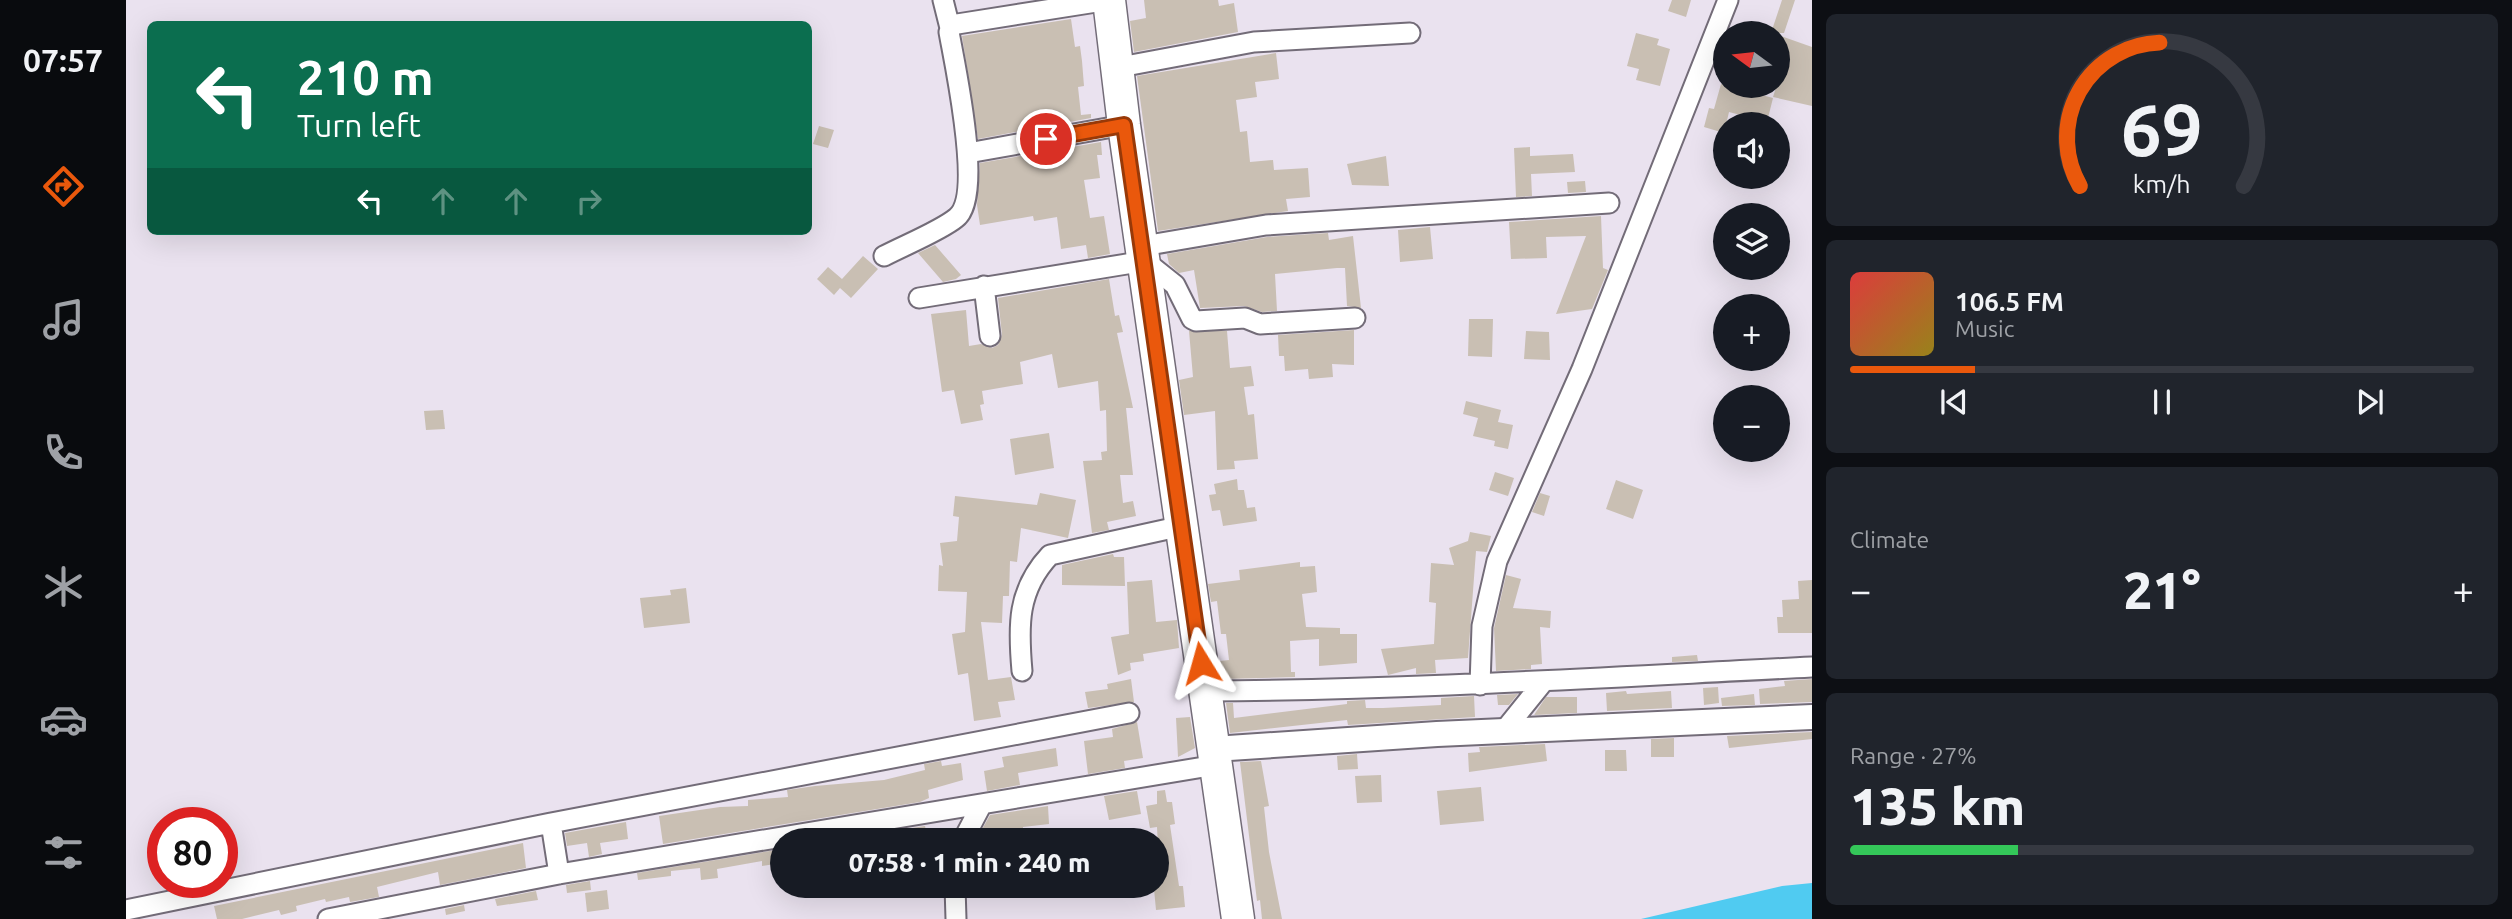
<!DOCTYPE html>
<meta charset="utf-8">
<style>
body{margin:0;font-family:Ubuntu,sans-serif;background:#20242c;color:#f1f3f6;height:100vh;display:flex;flex-direction:column;font-size:26px;white-space:nowrap}
*{box-sizing:border-box;margin:0}
p{font-size:23px;color:#9ea1a6}
.icon{flex:none;width:38px;height:38px;fill:none;stroke:currentColor;stroke-width:2;stroke-linecap:round;stroke-linejoin:round}
.map{position:relative;flex:1;overflow:hidden}
.panel{display:flex;flex-direction:column;gap:14px;padding:14px;background:#0d0f14;width:700px}
.panel>*{flex:none}
.top-card{position:absolute;left:21px;top:21px;width:665px;height:214px;border-radius:10px;box-shadow:0 7px 28px #0002;background:#0b6e4f;color:#fff;overflow:hidden}
.needle{width:46px;rotate:285deg}
.tools{position:absolute;left:1587px;top:21px;display:grid;gap:14px}
.tools a{display:grid;place-items:center;width:77px;height:77px;border-radius:50%;background:#171b24;box-shadow:0 7px 28px #0002;font-size:35px}
.speed{position:absolute;left:21px;top:807px;display:flex;gap:14px;font-size:35px;font-weight:700;text-align:center}
.speed>*{display:grid;place-content:center;width:91px;height:91px;border-radius:50%;background:#171b24;box-shadow:0 7px 28px #0002;line-height:1}
.speed .limit{border:10px solid #d22;background:#fff;color:#111}
.pin{position:absolute;display:grid;place-items:center;width:60px;height:60px;color:#fff;margin:-30px;border:4px solid #fff;border-radius:50%;box-shadow:0 2px 7px #0007}
.me{position:absolute;width:77px;margin:-38px;rotate:352deg;stroke-linejoin:round;filter:drop-shadow(0 0 5px #0008)}
.turn{display:flex;align-items:center;gap:24px;height:147px;padding:0 35px;font-size:32px}
.turn .icon{width:91px;height:91px;stroke-width:2.5}
.turn b{display:block;font-size:49px;line-height:60px}
.lanes{display:flex;align-items:center;height:66px;padding:0 35px;background:#0003;justify-content:center;gap:35px;direction:ltr}
.lanes .off{opacity:.35}
.big{font-size:52px;font-weight:800;line-height:1.1}
.panel .card{flex:1;display:flex;flex-direction:column;justify-content:center;gap:10px;min-width:0;padding:0 24px;border-radius:10px;background:#20242c}
.panel .dial{align-items:center;gap:0}
.dial svg{height:182px;overflow:visible;fill:none;stroke:#363941;stroke-width:7;stroke-linecap:round;text-anchor:middle}
.dial text{fill:#f1f3f6;stroke:none}
.song{display:flex;align-items:center;gap:21px}
.cover{width:84px;height:84px;border-radius:10px;background:linear-gradient(135deg,hsl(0 70% 55%),hsl(50 70% 35%))}
.played{height:7px;border-radius:4px;background:linear-gradient(90deg,#ea580c 20%,#363941 20%)}
.keys{display:flex;justify-content:space-around;direction:ltr}
.heat{display:flex;justify-content:space-between;align-items:center;font-size:38px;direction:ltr}
.charge{height:10px;border-radius:5px;background:linear-gradient(90deg,#34c759 27%,#363941 0)}
.trip{position:absolute;left:644px;top:828px;width:399px;height:70px;border-radius:35px;background:#171b24;box-shadow:0 7px 28px #0002;font-weight:800;line-height:70px;text-align:center}
main{display:flex;flex:1;min-height:0}
.dock{display:flex;flex-direction:column;width:126px;justify-content:space-around;align-items:center;background:#090b0e;color:#9ea1a6}
.dock .icon{width:49px;height:49px}
.dock .on{color:#ea580c}
.dock b{font-size:32px;color:#f1f3f6}
.map>svg:first-child{display:block}
</style>
<main>
<nav class="dock">
<b>07:57</b>
<svg class="icon on" aria-label="directions" viewBox="0 0 24 24"><path d="M12 3l9 9-9 9-9-9zM9 14v-3h6M13 9l2 2-2 2"/></svg>
<svg class="icon" aria-label="music" viewBox="0 0 24 24"><path d="M9 18V5l10-2v13"/><circle cx="6" cy="18" r="3"/><circle cx="16" cy="16" r="3"/></svg>
<svg class="icon" aria-label="phone" viewBox="0 0 24 24"><path d="M5 4h4l2 5-3 2q2 4 5 5l2-3 5 2v4C11 20 4 13 5 4z"/></svg>
<svg class="icon" aria-label="climate" viewBox="0 0 24 24"><path d="M12 3v18M4 7l16 10M4 17L20 7"/></svg>
<svg class="icon" aria-label="car" viewBox="0 0 24 24"><path d="M5 17H2v-5l4-1 3-4h7l3 4 3 1v5h-3M9 17h6M6 11h13"/><circle cx="7" cy="17" r="2"/><circle cx="17" cy="17" r="2"/></svg>
<svg class="icon" aria-label="filters" viewBox="0 0 24 24"><path d="M4 7h16M4 17h16"/><circle cx="9" cy="7" r="2"/><circle cx="15" cy="17" r="2"/></svg>
</nav>
<div class="map">
<svg width="1686" height="919" viewBox="0 0 1686 919">
<rect width="100%" height="100%" fill="#eae2ef"/>
<path fill="#50cbf1" d="M1686 883V919H1515L1656 886Z"/>
<path fill="#c9bfb3" d="M1018 0H1092L1093 6 1108 3 1112 32 1008 52 1004 21 1020 18Z
M1546 0H1565L1560 17 1542 11Z
M1656 0H1669L1658 33H1645Z
M945 19 949 47 954 46 956 61 958 86 952 87 955 115 965 114V118L852 139 836 36Z
M1510 33 1533 39 1531 45 1544 49 1534 86 1510 80 1513 69 1501 66Z
M1652 35 1686 47V106L1647 97 1661 53 1652 49Z
M1150 53 1153 79 1129 82 1131 97 1110 100 1114 132 1121 131 1124 162 1147 160 1148 170 1182 168 1184 197 1160 199 1162 211 1032 231 1011 76Z
M1595 84 1647 98 1641 122 1603 112 1598 133 1578 127 1583 108 1588 109Z
M693 126 708 130 702 148 687 144Z
M975 142 976 155H971L974 178 958 180 964 218 978 216 984 254 962 258 960 245 935 249 931 217 908 221 907 216 854 225 851 205 854 163Z
M1404 147V156L1447 154 1449 172 1405 174 1406 196 1390 197 1388 148Z
M1260 156 1263 186 1226 185 1221 164Z
M1459 181 1460 192 1442 193 1441 182Z
M1475 216 1477 268 1482 270 1466 309 1430 314 1460 236 1420 237 1421 258 1385 259 1383 222Z
M1304 227 1307 259 1274 262 1272 230Z
M1202 233 1203 240 1227 236 1235 308 1221 306 1219 268H1211L1149 274 1151 311 1136 312 1118 306 1074 308 1068 270 1053 273 1043 264 1041 254 1141 237Z
M809 245 835 275 830 279 817 282 792 253Z
M737 256 752 269 725 298 714 288 708 295 691 279 702 267 716 279Z
M983 279 989 316 993 315 997 332 991 333 1007 408H1000L1007 475H994L997 503 1007 501 1010 516 981 522 983 530 966 533 957 461 976 460 975 452 981 451 980 410 974 411 972 381 932 388 926 354 894 362 897 384 856 391 858 404 854 405 857 420 835 424 828 390 816 392 805 314 840 310 843 346 855 344 866 348 872 345 876 335 872 298Z
M1343 319H1367L1366 357 1342 356Z
M1228 330V365L1206 364 1207 377 1183 379 1182 369 1159 371 1158 356H1153L1152 335Z
M1063 331H1101L1104 368 1125 366 1128 386 1118 387 1122 415 1128 414 1132 459 1108 461 1109 469 1091 470 1089 411 1058 415 1053 380 1067 377Z
M1400 331 1423 332 1424 360 1398 359Z
M1340 401 1375 410 1372 422 1387 425 1382 449 1368 446 1369 441 1347 436 1352 418 1337 414Z
M317 410 319 429 300 430 298 411Z
M923 433 928 468 889 475 884 439Z
M1369 472 1388 478 1382 496 1363 490Z
M1111 479 1112 490H1118L1121 508 1129 507 1131 521 1097 526 1094 510 1086 511 1083 495 1090 494 1088 484Z
M1490 480 1517 490 1507 519 1480 509Z
M914 493 950 500 942 538 895 528 891 562 884 561 883 596H877L876 623 855 622 862 680 885 677 889 700 872 702 875 717 848 721 842 673 832 675 826 634 839 632 841 592 812 591 813 565 817 566 814 543 831 541 833 517 827 516 829 496 911 505Z
M1414 493 1424 496 1418 516 1406 512Z
M1344 532 1365 536 1361 552 1350 551 1342 658 1309 660 1310 673 1290 674V668L1262 675 1255 649 1308 644 1310 603 1303 602 1305 563 1328 565 1323 548 1342 541Z
M987 554 988 557H998L999 586 936 585V565Z
M1174 562V567L1189 566 1191 592 1176 594 1180 627 1214 628V634H1231V663L1193 666V639L1164 641 1165 672H1169V677L1096 679 1094 661 1103 660 1100 634H1095L1091 601 1085 602 1082 584 1114 580 1113 570Z
M1380 575 1395 579 1387 608 1425 611 1424 628 1414 627 1416 664 1405 665V669L1370 671 1368 628Z
M1026 580 1030 622 1051 620 1053 648 1017 654 1018 661 1004 663 1005 670 992 675 985 637 1003 634 1001 582Z
M1686 580V633H1652L1651 617H1657L1656 600 1673 599 1672 581Z
M560 588 564 623 518 628 514 598 545 595 544 590Z
M1571 655 1572 661 1546 662V657Z
M1005 679 1008 702 962 708 959 692 982 689 981 684Z
M1686 679V702L1634 704 1633 689 1659 686 1658 681Z
M1592 687 1593 703 1578 705 1577 688Z
M1500 691 1501 694 1545 691 1546 708 1481 711 1480 693Z
M1392 694 1383 705H1372L1371 695Z
M1628 694 1629 705 1596 706 1595 698Z
M1348 696 1349 717 1222 725 1221 720 1104 733 1100 703H1107L1108 718 1221 704V701L1239 700 1240 708H1257L1315 705V698Z
M1420 697H1451V713L1408 715Z
M1064 717 1069 748 1052 757 1050 718Z
M1011 722 1017 758 998 761 999 768 962 774 958 741 987 737 986 729Z
M1686 732V739L1603 748 1601 736Z
M1548 738V757H1525V739Z
M1419 744 1421 761 1343 772 1342 753 1354 752 1353 747Z
M930 748 932 766 892 773 894 785 861 791 858 771 878 767 876 757Z
M1479 750H1500L1501 771H1479Z
M1231 754 1232 769 1212 770 1211 756Z
M815 761 816 766 835 763 837 780 802 790 803 798 794 802 537 844 533 816 594 807 622 806V800L662 797 661 790 689 786 758 780 799 770 798 764Z
M1135 761 1143 806 1138 807 1143 852 1156 919H1136L1134 900 1131 901 1114 762Z
M1255 775 1256 802 1231 803 1229 776Z
M1355 787 1358 821 1314 825 1311 791Z
M1039 790 1041 802H1046L1049 824 1044 825 1053 886H1057L1059 907 1030 910 1028 889H1031L1033 869 1031 827 1024 828 1020 806 1031 804V791Z
M1011 791 1015 814 983 820 978 796Z
M922 806 923 824 897 827V832L854 833 864 815Z
M500 822 502 839 474 843 476 854 463 857 461 843 441 846 439 833Z
M799 826 802 840 722 838Z
M397 843 400 868 314 885 312 872 251 887 253 897 224 902 223 897 200 902 199 899 170 906 171 911 155 915 153 910 116 919H91L88 906Z
M656 849V863L636 866V861L591 869 592 878 575 880 574 868 545 871V876L512 880 511 873Z
M464 881 465 890 441 893 440 885Z
M481 890 483 909 461 912 459 893Z
M410 891 412 900 371 906 369 899Z
M338 905 339 911 320 915 319 909Z"/>
<g fill="none" stroke-linecap="round" stroke-linejoin="round">
<g stroke="#736c78" stroke-width="23">
<path id="minor" d="M817 0 824 28
M994 67 1128 42 1284 33
M842 153 998 125
M1017 246 1140 225 1483 203
M758 256C779 245 814 231 830 218 858 197 829 66 823 32L825 25 983 0
M858 286 864 336
M793 298 1019 261 1049 285 1066 319 1070 321 1119 318 1134 324 1229 318
M896 671C892 626 891 590 924 555L1056 526
M1354 685 1356 626 1371 561 1456 369 1602 0
M1079 691C1281 690 1484 677 1686 667
M1377 732 1418 681
M425 823 1003 713
M837 840 856 804
M829 886 830 919
M0 910 425 823 433 874
M202 919 433 874 1090 765"/>
</g>
<g stroke="#736c78" stroke-width="28">
<path id="tertiary" d="M1088 749 1311 734 1686 717"/>
</g>
<g stroke="#736c78" stroke-width="35">
<path id="trunk" d="M983 0 998 125 1112 919"/>
</g>
<use href="#minor" stroke="#fff" stroke-width="19"/>
<use href="#tertiary" stroke="#fff" stroke-width="24"/>
<use href="#trunk" stroke="#fff" stroke-width="32"/>
</g>
<g fill="none" stroke-linecap="round" stroke-linejoin="round">
<g stroke="#983908" stroke-width="18">
<path id="route" d="M920 139 998 125 1075 663"/>
</g>
<use href="#route" stroke="#ea580c" stroke-width="12"/>
</g>
</svg>
<div class="tools">
<a><svg class="needle" viewBox="-14 -14 28 28"><path d="M0-13l5 13h-10z" fill="#e53935"/><path d="M0 13l5-13h-10z" fill="#9ea1a6"/></svg></a>
<a><svg class="icon" aria-label="sound" viewBox="0 0 24 24"><path d="M4 9h4l5-4v14l-5-4H4zM17 9q2 3 0 6"/></svg></a>
<a><svg class="icon" aria-label="layers" viewBox="0 0 24 24"><path d="M12 4l9 5-9 5-9-5zM3 14l9 5 9-5"/></svg></a>
<a>+</a>
<a>−</a>
</div>
<div class="speed"><div class="limit">80</div></div>
<div class="pin" style="left:920px;top:139px;background:#d93025"><svg class="icon" aria-label="arrive" viewBox="0 0 24 24"><path d="M6 21V4h12l-3 4 3 4H6"/></svg></div>
<svg class="me" style="left:1075px;top:663px" viewBox="-20 -20 40 40"><path d="M0-17L14 15 0 8-14 15z" fill="#ea580c" stroke="#fff" stroke-width="4"/></svg>
<div class="trip">07:58 · 1 min · 240 m</div>
<div class="top-card">
<div class="turn"><svg class="icon" aria-label="left" viewBox="0 0 24 24"><path d="M17 20v-9H6M10 6l-5 5 5 5"/></svg><div><b>210 m</b>Turn left</div></div>
<div class="lanes"><svg class="icon" aria-label="left" viewBox="0 0 24 24"><path d="M17 20v-9H6M10 6l-5 5 5 5"/></svg><svg class="icon off" aria-label="ahead" viewBox="0 0 24 24"><path d="M12 20V5M6 11l6-6 6 6"/></svg><svg class="icon off" aria-label="ahead" viewBox="0 0 24 24"><path d="M12 20V5M6 11l6-6 6 6"/></svg><svg class="icon off" aria-label="right" viewBox="0 0 24 24"><path d="M7 20v-9h11M14 6l5 5-5 5"/></svg></div>
</div>
</div>
<section class="panel">
<div class="card dial"><svg viewBox="0 0 100 80">
<path d="M14 69A42 42 0 1 1 86 69"/>
<path d="M14 69A42 42 0 0 1 49 6" stroke="#ea580c"/>
<text x="50" y="56" font-size="32" font-weight="700">69</text>
<text x="50" y="72" font-size="11">km/h</text>
</svg></div>
<div class="card">
<div class="song"><i class="cover"></i><div><b>106.5 FM</b><p>Music</p></div></div>
<div class="played"></div>
<div class="keys"><svg class="icon" aria-label="previous" viewBox="0 0 24 24"><path d="M18 5L8 12l10 7zM5 5v14"/></svg><svg class="icon" aria-label="pause" viewBox="0 0 24 24"><path d="M8 5v14M16 5v14"/></svg><svg class="icon" aria-label="next" viewBox="0 0 24 24"><path d="M6 5l10 7-10 7zM19 5v14"/></svg></div>
</div>
<div class="card"><p>Climate</p>
<div class="heat"><a>−</a><b class="big">21°</b><a>+</a></div>
</div>
<div class="card"><p>Range · 27%</p><b class="big">135 km</b><div class="charge"></div></div>
</section>
</main>
